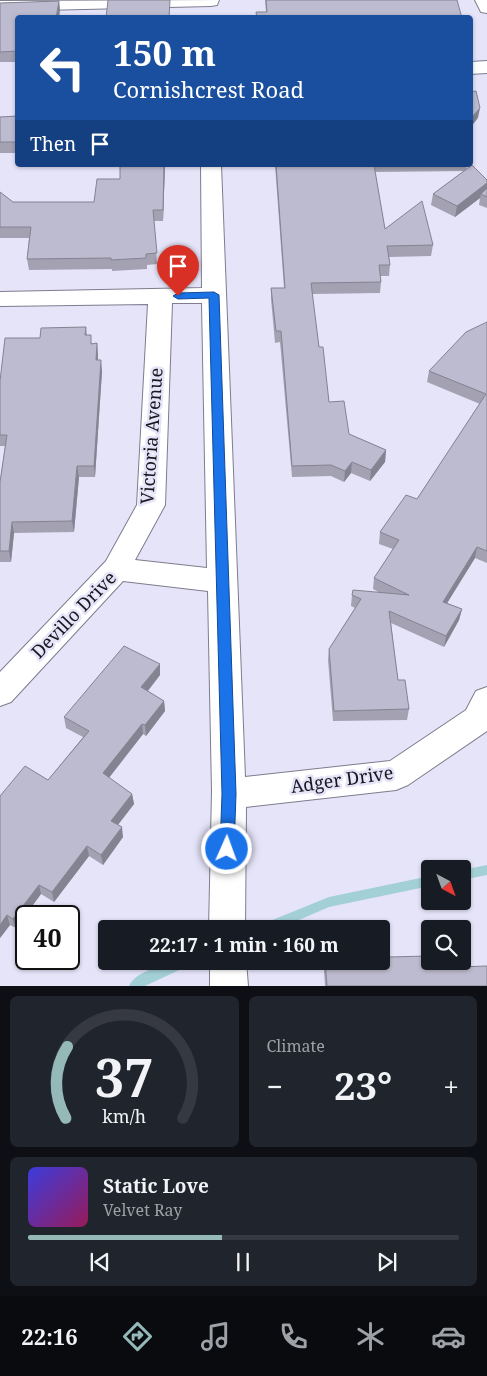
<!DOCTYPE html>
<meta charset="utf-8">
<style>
body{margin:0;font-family:"Noto Serif",serif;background:#20242c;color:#f1f3f6;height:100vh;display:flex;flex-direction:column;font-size:19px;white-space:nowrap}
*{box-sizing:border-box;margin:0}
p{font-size:16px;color:#9ea1a6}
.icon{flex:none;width:28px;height:28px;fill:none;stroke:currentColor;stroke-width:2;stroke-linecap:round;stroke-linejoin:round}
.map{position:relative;height:986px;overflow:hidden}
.side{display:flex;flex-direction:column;gap:10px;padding:10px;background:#0d0f14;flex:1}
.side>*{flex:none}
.top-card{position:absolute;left:15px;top:15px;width:458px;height:152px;border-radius:5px;box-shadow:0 1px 4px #0004;background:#1a4fa0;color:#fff;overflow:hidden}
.needle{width:32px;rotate:139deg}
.fabs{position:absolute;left:421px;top:860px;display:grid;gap:10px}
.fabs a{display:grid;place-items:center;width:50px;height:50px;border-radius:5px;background:#171b24;box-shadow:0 1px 4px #0004;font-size:25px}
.speed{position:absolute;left:15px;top:905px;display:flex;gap:10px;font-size:25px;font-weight:700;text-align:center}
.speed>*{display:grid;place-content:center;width:65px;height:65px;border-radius:50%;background:#171b24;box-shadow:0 1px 4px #0004;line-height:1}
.speed .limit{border:2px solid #111;border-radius:8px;background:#fff;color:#111}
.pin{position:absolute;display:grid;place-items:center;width:42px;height:42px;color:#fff;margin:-51px -21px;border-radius:50% 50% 50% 0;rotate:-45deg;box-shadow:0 0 5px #0007}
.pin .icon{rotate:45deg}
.me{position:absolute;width:55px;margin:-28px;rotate:2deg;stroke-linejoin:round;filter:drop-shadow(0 0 4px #0008)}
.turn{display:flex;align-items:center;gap:18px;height:105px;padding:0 15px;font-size:22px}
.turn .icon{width:65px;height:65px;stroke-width:2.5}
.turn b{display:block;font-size:35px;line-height:42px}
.then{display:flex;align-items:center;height:48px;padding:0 15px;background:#0003;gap:10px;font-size:19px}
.big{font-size:38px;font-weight:700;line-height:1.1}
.side .widget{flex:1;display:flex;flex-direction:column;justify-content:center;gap:8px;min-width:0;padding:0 18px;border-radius:8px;background:#20242c}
.side .dial{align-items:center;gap:0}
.dial svg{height:130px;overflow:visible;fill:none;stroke:#363941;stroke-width:7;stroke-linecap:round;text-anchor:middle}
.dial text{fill:#f1f3f6;stroke:none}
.song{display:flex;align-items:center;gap:15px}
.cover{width:60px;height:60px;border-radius:8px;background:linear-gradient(135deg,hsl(240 70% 55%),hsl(330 70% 35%))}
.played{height:5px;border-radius:2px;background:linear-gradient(90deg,#95b8b9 45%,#363941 45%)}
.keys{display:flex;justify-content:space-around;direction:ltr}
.heat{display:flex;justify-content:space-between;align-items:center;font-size:28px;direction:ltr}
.side .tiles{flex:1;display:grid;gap:10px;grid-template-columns:1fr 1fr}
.widget:last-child{grid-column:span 2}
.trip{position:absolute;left:98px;top:920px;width:292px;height:50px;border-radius:5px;background:#171b24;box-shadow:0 1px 4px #0004;font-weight:700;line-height:50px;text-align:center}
.tab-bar{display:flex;height:80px;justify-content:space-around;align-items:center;background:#090b0e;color:#9ea1a6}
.tab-bar .icon{width:35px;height:35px}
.tab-bar .selected{color:#95b8b9}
.tab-bar b{font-size:22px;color:#f1f3f6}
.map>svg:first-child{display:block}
</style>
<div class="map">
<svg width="487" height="986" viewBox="0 0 487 986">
<rect width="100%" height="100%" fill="#e6e4f9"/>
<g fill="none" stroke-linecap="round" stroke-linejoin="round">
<path fill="#a3d0d6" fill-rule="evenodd" d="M487 865V875L462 880V870Z
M430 876V886L329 907 278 929H258L260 925 329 897Z
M172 961H192L190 965 145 986H129C135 972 159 967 172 961Z"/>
<g stroke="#7e7c8e" stroke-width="2">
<path id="minor" d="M219 0 217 5 211 6 0 11V1Z
M475 0H487V13L481 12Z
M487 61V73L470 74V62Z
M201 165H221L245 777 390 761 466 710 476 691 487 687V731L408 785 396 790 246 807 245 929H209L212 791 208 591 123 581 11 702 0 706V672L106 561 137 505 148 304 0 306V292L202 288ZM172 303H202L207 568 135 560 165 505Z
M210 961H246L248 986H210Z"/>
</g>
<use href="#minor" fill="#fff" fill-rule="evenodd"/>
</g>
<path fill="#a3a1b2" d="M265 0H457L266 12Z
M59 1 60 11 18 18V62H0V3Z
M18 116V153H0V155V117Z
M120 165H165L163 221H154L157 264 147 265V269L112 271V269L29 270 27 259 29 238H0V192L13 202H94L120 179Z
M275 165H467L466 169 487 180V208L479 205 480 198 455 217 431 205 433 194 464 171 375 172 385 229 433 245 431 256 389 257 390 265 389 276H380L381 282 380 293 312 294 319 347 329 402 349 434 386 450 385 462 370 481 351 473 344 482 331 476 292 477 280 342 275 343 271 299V288H284Z
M487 322V563L475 558 447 603 462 609 459 620 444 647 391 623 398 680 409 709 407 720 333 721 328 660 329 649 355 608 351 606 352 595 380 593 373 589 374 578 393 549 379 544 380 532 417 499 480 404 427 382 429 371Z
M86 327 87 335 92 344 97 343 98 360 102 371 95 477H79L74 532 14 533 11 562H0V482L5 446H0V381L40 338Z
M160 675 148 691 164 701 165 711 146 736 143 734 109 778 132 794 134 804 118 825 123 837 103 865 89 856 54 902 41 894 16 928 10 925 0 938V796L48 780 83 737 66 728 64 717Z
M389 957 429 968 487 986H325L324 970 325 961 388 960Z"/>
<path fill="#848391" d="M59 1 60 11 59 18H56Z
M480 108 478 118 470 128V119Z
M164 165H165L163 221V210Z
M487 183V193L481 194 480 198 455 217 457 206Z
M97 343 98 355V371L96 360Z
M101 360 102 371 95 477 94 466Z
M386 450 385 462 370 481 371 470Z
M352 462 351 473 344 482 345 471Z
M77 466 79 477 74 532 72 521Z
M12 522 14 533 11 562 9 551Z
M477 547 475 558 441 613 443 602Z
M462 609 459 620 444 647 446 636Z
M160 664V675L142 698 141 687Z
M164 701 165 711 146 736 145 725Z
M142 724 143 734 104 784 103 773Z
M132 794 134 804 113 831 111 821Z
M122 827 123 837 103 865 101 855Z
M87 846 89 856 54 902 52 892Z
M39 885 41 894 16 928 13 919Z
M7 915 10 925 0 938V925Z"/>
<path fill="#bdbbcf" stroke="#848391" d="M108 0H170L169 18H106Z
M266 0H457L462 18H257L256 12H267Z
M59 1 56 18H18V51L0 52V3Z
M476 91 480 108 470 119V92Z
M18 116V142H0V117Z
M120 165H164L163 210H153L157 253 146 254V258L111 260V258L27 259 31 227H0V192L13 202H94L97 179H120Z
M276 165H374L385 229 422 201 433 245 387 246 390 265H379L381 282 311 283 319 347H323L329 402 344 401 349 434 386 450 371 470 352 462 345 471 331 465 292 466 281 331H276L271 288H285Z
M472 165 487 180V183L457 206 433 194Z
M487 188V197L481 194Z
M487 322V551L477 547 443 602 462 609 446 636 389 611 398 680H405L409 709 334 711 329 649 361 599 352 595 353 590 409 595 374 578 399 540 380 532 406 495 417 499 486 394 429 371 466 332Z
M86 327 85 335H91V344L97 343 96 360H101L94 466H77L72 521 12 522 9 551H0V482L7 435H0V381L5 338H40L41 328Z
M124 646 160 664 141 687 164 701 145 725 142 724 103 773 132 794 111 821 122 827 101 855 87 846 52 892 39 885 13 919 7 915 0 925V796L25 766 48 780 89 731 64 717Z
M427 956 429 968 487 966V986H327L325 961H381V960H389V957Z"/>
<path fill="#1a73e8" stroke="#114b97" d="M214 292 219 295 236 794 234 849 232 853 227 855 222 853 220 849 222 794 209 298 178 299 173 296 178 293Z"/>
<g text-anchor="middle" stroke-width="5" stroke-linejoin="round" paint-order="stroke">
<g font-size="18" fill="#18171e" stroke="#e6e4f9">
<text transform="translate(152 436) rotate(-86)" y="6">Victoria Avenue</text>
<text transform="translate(74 615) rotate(-46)" y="6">Devillo Drive</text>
<text transform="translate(342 780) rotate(-8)" y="6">Adger Drive</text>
</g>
</g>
</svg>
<div class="fabs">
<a><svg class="needle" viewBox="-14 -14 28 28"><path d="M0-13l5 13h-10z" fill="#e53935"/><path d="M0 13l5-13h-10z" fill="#9ea1a6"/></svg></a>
<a><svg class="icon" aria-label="search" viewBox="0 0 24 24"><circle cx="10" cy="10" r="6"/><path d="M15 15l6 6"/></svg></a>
</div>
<div class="speed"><div class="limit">40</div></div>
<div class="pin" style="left:178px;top:296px;background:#d93025"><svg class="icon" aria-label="arrive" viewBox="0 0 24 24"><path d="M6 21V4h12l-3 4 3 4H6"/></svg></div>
<svg class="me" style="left:227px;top:849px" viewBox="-20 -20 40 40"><circle r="17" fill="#1a73e8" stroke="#fff" stroke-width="3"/><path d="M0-11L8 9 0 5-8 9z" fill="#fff"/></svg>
<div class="trip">22:17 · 1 min · 160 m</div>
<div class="top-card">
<div class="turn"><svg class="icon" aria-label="left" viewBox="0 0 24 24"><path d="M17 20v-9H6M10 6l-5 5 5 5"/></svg><div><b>150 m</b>Cornishcrest Road</div></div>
<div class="then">Then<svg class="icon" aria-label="arrive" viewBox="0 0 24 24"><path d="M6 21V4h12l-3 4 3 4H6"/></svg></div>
</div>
</div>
<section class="side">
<div class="tiles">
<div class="widget dial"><svg viewBox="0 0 100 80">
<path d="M14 69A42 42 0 1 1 86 69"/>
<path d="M14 69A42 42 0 0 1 15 25" stroke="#95b8b9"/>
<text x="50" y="56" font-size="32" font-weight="700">37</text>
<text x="50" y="72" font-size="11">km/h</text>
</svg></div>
<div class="widget"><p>Climate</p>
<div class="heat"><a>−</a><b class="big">23°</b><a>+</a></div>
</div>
<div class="widget">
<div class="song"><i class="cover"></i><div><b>Static Love</b><p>Velvet Ray</p></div></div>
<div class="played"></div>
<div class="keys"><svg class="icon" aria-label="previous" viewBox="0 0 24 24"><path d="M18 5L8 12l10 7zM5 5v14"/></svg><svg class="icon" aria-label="pause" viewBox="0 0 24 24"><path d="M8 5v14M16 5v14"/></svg><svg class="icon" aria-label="next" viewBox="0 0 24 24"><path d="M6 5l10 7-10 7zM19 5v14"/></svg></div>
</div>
</div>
</section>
<nav class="tab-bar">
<b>22:16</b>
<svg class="icon selected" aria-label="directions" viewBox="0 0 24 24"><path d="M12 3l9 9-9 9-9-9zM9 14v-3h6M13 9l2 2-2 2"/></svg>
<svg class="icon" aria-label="music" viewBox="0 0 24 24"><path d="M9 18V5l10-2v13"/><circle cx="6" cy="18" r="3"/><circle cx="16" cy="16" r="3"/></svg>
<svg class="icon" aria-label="phone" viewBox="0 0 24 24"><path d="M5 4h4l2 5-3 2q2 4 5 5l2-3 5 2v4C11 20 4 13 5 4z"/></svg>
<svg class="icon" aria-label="climate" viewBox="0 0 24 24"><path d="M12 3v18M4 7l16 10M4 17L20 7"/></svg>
<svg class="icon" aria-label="car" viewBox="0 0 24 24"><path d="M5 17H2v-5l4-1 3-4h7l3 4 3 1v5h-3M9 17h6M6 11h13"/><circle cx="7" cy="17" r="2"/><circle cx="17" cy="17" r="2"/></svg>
</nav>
